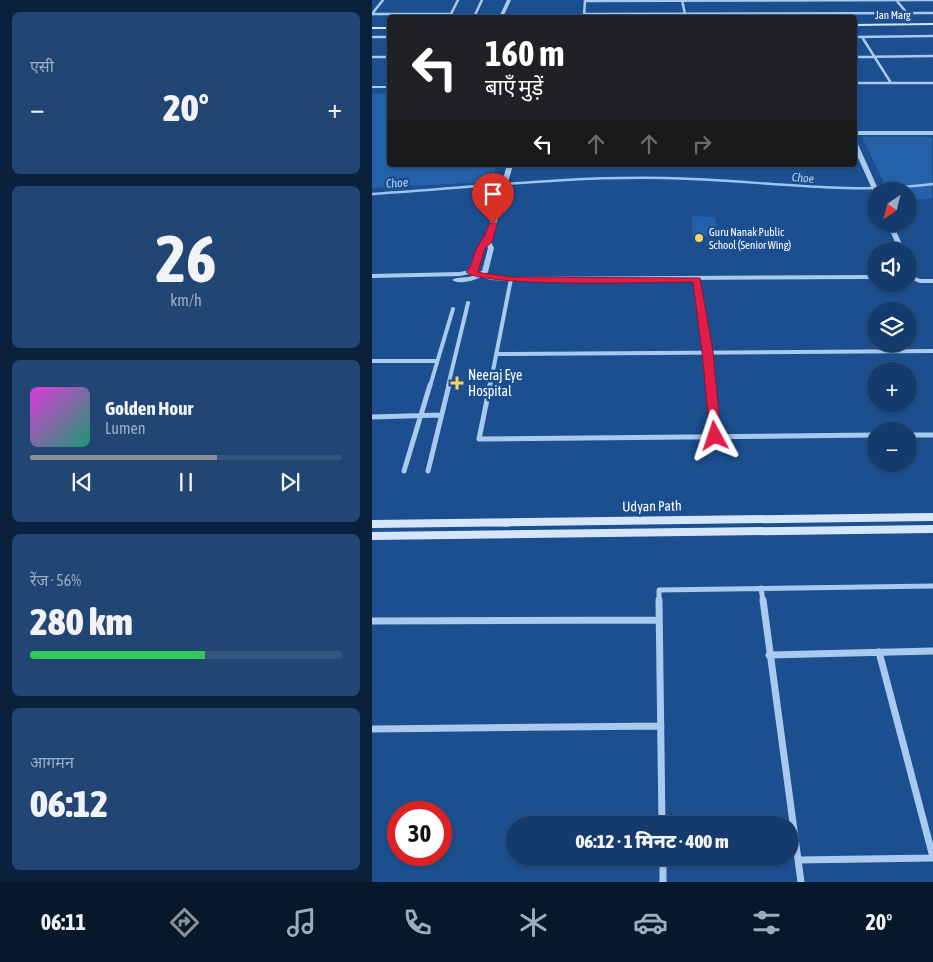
<!DOCTYPE html>
<html lang="hi">
<meta charset="utf-8">
<style>
body{margin:0;font-family:"Asap Condensed","Noto Sans Devanagari",sans-serif;background:#214673;color:#f1f3f6;height:100vh;display:flex;flex-direction:column;font-size:19px;white-space:nowrap}
*{box-sizing:border-box;margin:0}
p{font-size:16px;color:#9dadc1}
.icon{flex:none;width:28px;height:28px;fill:none;stroke:currentColor;stroke-width:2;stroke-linecap:round;stroke-linejoin:round}
.map{position:relative;flex:1;overflow:hidden}
.drawer{display:flex;flex-direction:column;gap:12px;padding:12px;background:#0b203b;width:372px}
.drawer>*{flex:none}
.hud{position:absolute;left:15px;top:15px;width:470px;height:152px;border-radius:5px;box-shadow:0 1px 4px #0004,0 0 0 1px #33557e;background:#202124;color:#fff;overflow:hidden}
.needle{width:32px;rotate:215deg}
.fabs{position:absolute;left:495px;top:182px;display:grid;gap:10px}
.fabs a{display:grid;place-items:center;width:50px;height:50px;border-radius:50%;background:#143b6b;box-shadow:0 1px 4px #0004,0 0 0 1px #33557e;font-size:25px}
.speed{position:absolute;left:15px;top:801px;display:flex;gap:10px;font-size:25px;font-weight:700;text-align:center}
.speed>*{display:grid;place-content:center;width:65px;height:65px;border-radius:50%;background:#143b6b;box-shadow:0 1px 4px #0004,0 0 0 1px #33557e;line-height:1}
.speed .limit{border:8px solid #d22;background:#fff;color:#111}
.pin{position:absolute;display:grid;place-items:center;width:42px;height:42px;color:#fff;margin:-51px -21px;border-radius:50% 50% 50% 0;rotate:-45deg;box-shadow:0 0 5px #0007}
.pin .icon{rotate:45deg}
.me{position:absolute;width:55px;margin:-28px;rotate:355deg;stroke-linejoin:round;filter:drop-shadow(0 0 4px #0008)}
.turn{display:flex;align-items:center;gap:18px;height:105px;padding:0 15px;font-size:22px}
.turn .icon{width:65px;height:65px;stroke-width:2.5}
.turn b{display:block;font-size:35px;line-height:42px}
.lanes{display:flex;align-items:center;height:48px;padding:0 15px;background:#0003;justify-content:center;gap:25px;direction:ltr}
.lanes .off{opacity:.35}
.big{font-size:38px;font-weight:800;line-height:1.1}
.drawer .tile{flex:1;display:flex;flex-direction:column;justify-content:center;gap:8px;min-width:0;padding:0 18px;border-radius:8px;background:#214673}
.drawer .dial{align-items:center;gap:0}
.dial b{font-size:65px;line-height:1}
.song{display:flex;align-items:center;gap:15px}
.cover{width:60px;height:60px;border-radius:8px;background:linear-gradient(135deg,hsl(300 70% 55%),hsl(160 70% 35%))}
.played{height:5px;border-radius:2px;background:linear-gradient(90deg,#8c9099 60%,#33557e 60%)}
.keys{display:flex;justify-content:space-around;direction:ltr}
.heat{display:flex;justify-content:space-between;align-items:center;font-size:28px;direction:ltr}
.charge{height:8px;border-radius:4px;background:linear-gradient(90deg,#34c759 56%,#33557e 0)}
.trip{position:absolute;left:134px;top:816px;width:292px;height:50px;border-radius:25px;background:#143b6b;box-shadow:0 1px 4px #0004,0 0 0 1px #33557e;font-weight:800;line-height:50px;text-align:center}
.tab-bar{display:flex;height:80px;justify-content:space-around;align-items:center;background:#08182b;color:#9dadc1}
.tab-bar .icon{width:35px;height:35px}
.tab-bar .on{color:#8c9099}
.tab-bar b{font-size:22px;color:#f1f3f6}
main{display:flex;flex:1;min-height:0}
.map>svg:first-child{display:block}
</style>
<main>
<section class="drawer">
<div class="tile"><p>एसी</p>
<div class="heat"><a>−</a><b class="big">20°</b><a>+</a></div>
</div>
<div class="tile dial"><b>26</b><p>km/h</p></div>
<div class="tile">
<div class="song"><i class="cover"></i><div><b>Golden Hour</b><p>Lumen</p></div></div>
<div class="played"></div>
<div class="keys"><svg class="icon" aria-label="previous" viewBox="0 0 24 24"><path d="M18 5L8 12l10 7zM5 5v14"/></svg><svg class="icon" aria-label="pause" viewBox="0 0 24 24"><path d="M8 5v14M16 5v14"/></svg><svg class="icon" aria-label="next" viewBox="0 0 24 24"><path d="M6 5l10 7-10 7zM19 5v14"/></svg></div>
</div>
<div class="tile"><p>रेंज · 56%</p><b class="big">280 km</b><div class="charge"></div></div>
<div class="tile"><p>आगमन</p><b class="big">06:12</b></div>
</section>
<div class="map">
<svg width="561" height="882" viewBox="0 0 561 882">
<rect width="100%" height="100%" fill="#1b4f8f"/>
<path fill="#2461a8" d="M17 93 18 165H124L119 182 0 188V94Z
M490 137H560V199H536V191H516Z
M320 216 343 217 345 236H320Z"/>
<g fill="none" stroke-linecap="round" stroke-linejoin="round">
<path stroke="#9cc4f0" stroke-width="2.5" d="M0 194C97 188 195 176 292 178 382 179 471 196 561 184"/>
<path stroke="#a9c9ee" stroke-width="2.5" d="M310 0 313 14
M524 0 535 13
M213 1 561 0
M0 14H79L86 0
M0 14 11 0
M212 14 561 13
M102 17 110 0
M212 17 213 0
M0 37H18
M482 37 561 36
M490 37 519 83
M0 57H18
M482 57 561 56
M482 83H561"/>
<path stroke="#a9c9ee" stroke-width="4" d="M536 276 548 281H561
M325 280 338 386
M124 354 561 351
M0 361H65
M58 386 81 309
M76 386 96 303
M118 386 139 279"/>
<path stroke="#a9c9ee" stroke-width="5" d="M118 385 107 439 504 435
M338 385 343 437
M0 417 68 415
M536 435H561
M32 471 58 385
M56 471 77 385
M389 588 391 601
M287 601V590L561 586"/>
<path stroke="#a9c9ee" stroke-width="7" d="M287 600 290 825
M391 600 429 882
M0 621 287 620
M507 652 561 857
M397 655 561 651
M0 729 289 726
M291 858V882
M426 860 561 858"/>
<path fill="#a9c9ee" fill-rule="evenodd" d="M135 0H139L133 13 129 18H124L129 13Z
M0 86H18V88H0Z
M482 131H561V135H482Z
M482 141 485 142 507 191H504V193L501 191 482 149Z
M135 165H141L119 242 122 248 116 272 114 274 139 277 504 275V279L139 281 119 280 109 277C101 281 87 285 80 280 86 276 95 279 102 275L98 274 88 276 0 278V274L88 272 98 270 107 247 113 241ZM115 246 116 248 110 271 107 272 104 271 113 248Z
M515 224H521L533 251H527Z"/>
<path fill="#d6e6fa" fill-rule="evenodd" d="M561 23V25L482 26V24Z
M0 27H18V29H0Z
M561 513V521L0 528V520Z
M561 525V533L0 540V532Z"/>
</g>
<path fill="#e11d48" stroke="#92132f" d="M121 222 125 224 120 242 113 248 106 272 110 273 140 277 328 278 341 352 349 436 347 439 343 440 338 436 330 352 321 282C286 282 113 288 94 272 102 264 100 255 106 246 112 236 113 236 117 224Z"/>
<g fill="#ffd166" stroke="#1b4f8f" stroke-width="2">
<circle cx="327" cy="238" r="5"/>
<path d="M82.5 375.5h5v5h5v5h-5v5h-5v-5h-5v-5h5z"/>
</g>
<g text-anchor="middle" stroke-width="5" stroke-linejoin="round" paint-order="stroke">
<g font-size="11" fill="#fff" stroke="#1b4f8f">
<text x="521" y="19">Jan Marg</text>
</g>
<g font-size="11" fill="#fff" stroke="#1b4f8f" text-anchor="start">
<text x="337" y="236">Guru Nanak Public<tspan x="337" dy="13">School (Senior Wing)</tspan></text>
</g>
<g font-size="12" font-style="italic" fill="#b5d3f5" stroke="#1b4f8f">
<text transform="translate(431 178) rotate(5)" y="4">Choe</text>
<text transform="translate(25 183) rotate(-4)" y="4">Choe</text>
</g>
<g font-size="14" fill="#fff" stroke="#1b4f8f" text-anchor="start">
<text x="96" y="380">Neeraj Eye<tspan x="96" dy="16">Hospital</tspan></text>
</g>
<g font-size="14" fill="#fff" stroke="#1b4f8f">
<text transform="translate(280 506) rotate(-1)" y="5">Udyan Path</text>
</g>
</g>
</svg>
<div class="fabs">
<a><svg class="needle" viewBox="-14 -14 28 28"><path d="M0-13l5 13h-10z" fill="#e53935"/><path d="M0 13l5-13h-10z" fill="#9dadc1"/></svg></a>
<a><svg class="icon" aria-label="sound" viewBox="0 0 24 24"><path d="M4 9h4l5-4v14l-5-4H4zM17 9q2 3 0 6"/></svg></a>
<a><svg class="icon" aria-label="layers" viewBox="0 0 24 24"><path d="M12 4l9 5-9 5-9-5zM3 14l9 5 9-5"/></svg></a>
<a>+</a>
<a>−</a>
</div>
<div class="speed"><div class="limit">30</div></div>
<div class="pin" style="left:121px;top:224px;background:#d93025"><svg class="icon" aria-label="arrive" viewBox="0 0 24 24"><path d="M6 21V4h12l-3 4 3 4H6"/></svg></div>
<svg class="me" style="left:343px;top:436px" viewBox="-20 -20 40 40"><path d="M0-17L14 15 0 8-14 15z" fill="#e11d48" stroke="#fff" stroke-width="4"/></svg>
<div class="trip">06:12 · 1 मिनट · 400 m</div>
<div class="hud">
<div class="turn"><svg class="icon" aria-label="left" viewBox="0 0 24 24"><path d="M17 20v-9H6M10 6l-5 5 5 5"/></svg><div><b>160 m</b>बाएँ मुड़ें</div></div>
<div class="lanes"><svg class="icon" aria-label="left" viewBox="0 0 24 24"><path d="M17 20v-9H6M10 6l-5 5 5 5"/></svg><svg class="icon off" aria-label="ahead" viewBox="0 0 24 24"><path d="M12 20V5M6 11l6-6 6 6"/></svg><svg class="icon off" aria-label="ahead" viewBox="0 0 24 24"><path d="M12 20V5M6 11l6-6 6 6"/></svg><svg class="icon off" aria-label="right" viewBox="0 0 24 24"><path d="M7 20v-9h11M14 6l5 5-5 5"/></svg></div>
</div>
</div>
</main>
<nav class="tab-bar">
<b>06:11</b>
<svg class="icon on" aria-label="directions" viewBox="0 0 24 24"><path d="M12 3l9 9-9 9-9-9zM9 14v-3h6M13 9l2 2-2 2"/></svg>
<svg class="icon" aria-label="music" viewBox="0 0 24 24"><path d="M9 18V5l10-2v13"/><circle cx="6" cy="18" r="3"/><circle cx="16" cy="16" r="3"/></svg>
<svg class="icon" aria-label="phone" viewBox="0 0 24 24"><path d="M5 4h4l2 5-3 2q2 4 5 5l2-3 5 2v4C11 20 4 13 5 4z"/></svg>
<svg class="icon" aria-label="climate" viewBox="0 0 24 24"><path d="M12 3v18M4 7l16 10M4 17L20 7"/></svg>
<svg class="icon" aria-label="car" viewBox="0 0 24 24"><path d="M5 17H2v-5l4-1 3-4h7l3 4 3 1v5h-3M9 17h6M6 11h13"/><circle cx="7" cy="17" r="2"/><circle cx="17" cy="17" r="2"/></svg>
<svg class="icon" aria-label="filters" viewBox="0 0 24 24"><path d="M4 7h16M4 17h16"/><circle cx="9" cy="7" r="2"/><circle cx="15" cy="17" r="2"/></svg>
<b>20°</b>
</nav>
